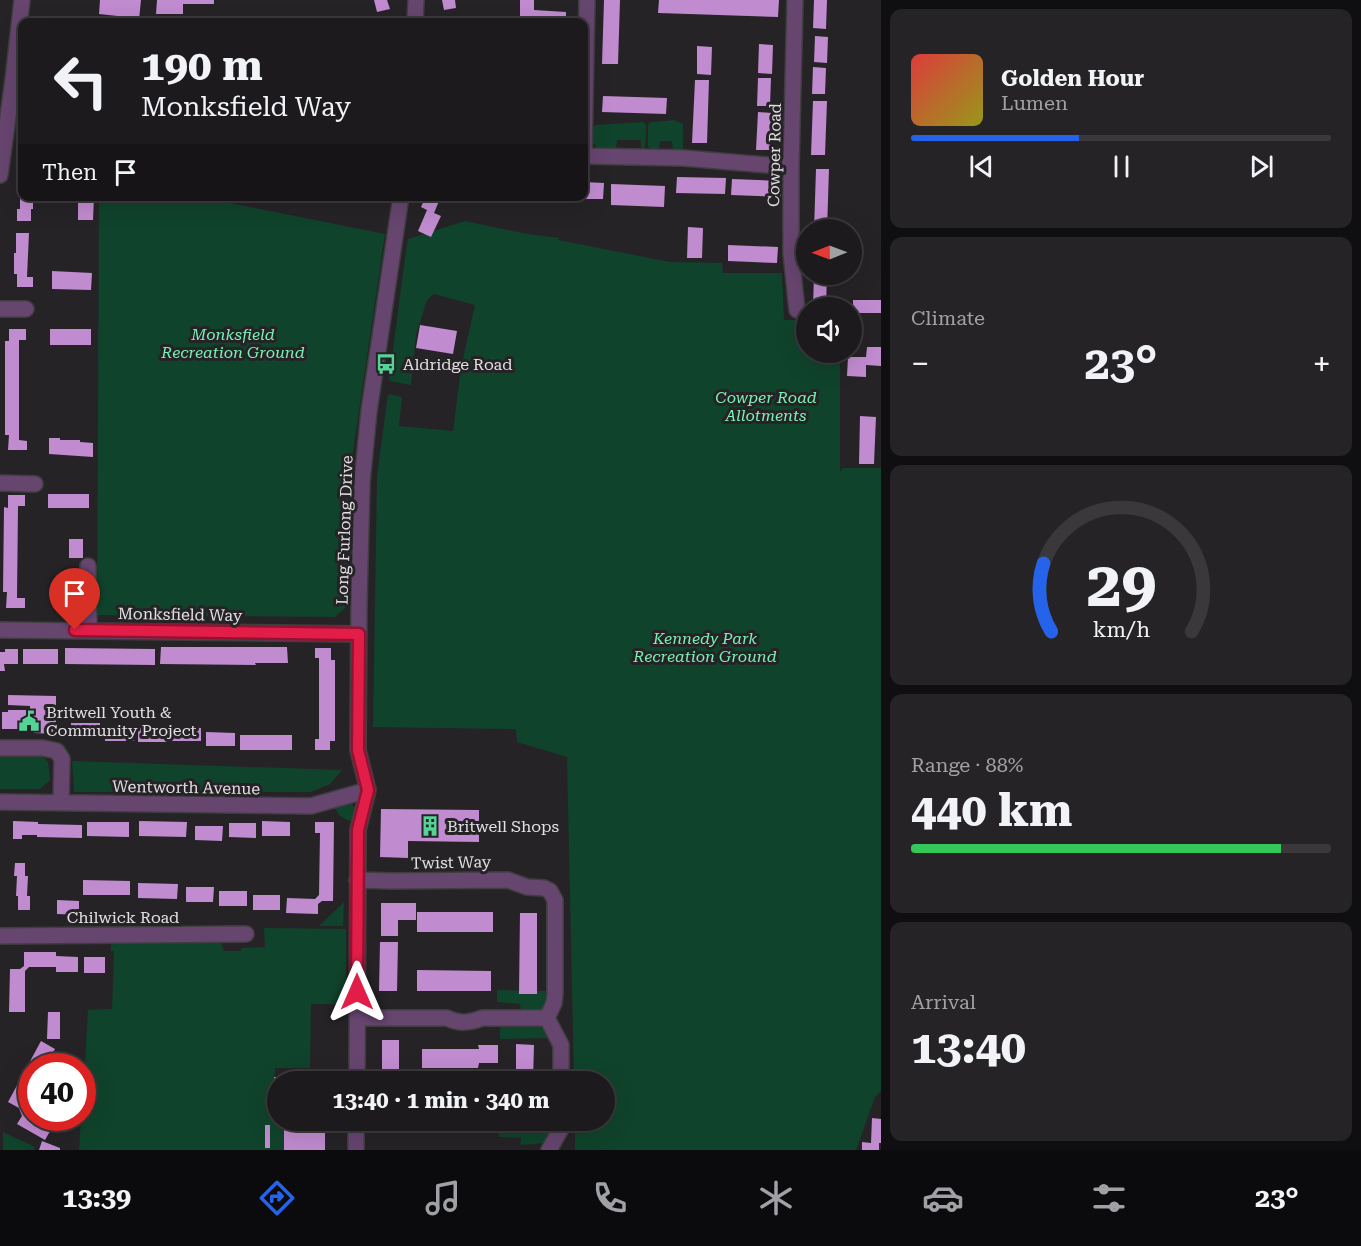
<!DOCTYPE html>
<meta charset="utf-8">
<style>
body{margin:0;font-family:"Roboto Serif",serif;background:#252326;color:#f1f3f6;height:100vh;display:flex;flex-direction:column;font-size:22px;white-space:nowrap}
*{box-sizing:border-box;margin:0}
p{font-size:20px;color:#a0a1a4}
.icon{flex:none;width:33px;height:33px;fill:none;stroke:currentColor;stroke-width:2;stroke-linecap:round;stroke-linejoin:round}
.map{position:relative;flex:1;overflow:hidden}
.details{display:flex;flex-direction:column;gap:9px;padding:9px;background:#0f0e10;width:480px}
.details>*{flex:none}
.hud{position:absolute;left:18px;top:18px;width:570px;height:183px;border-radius:12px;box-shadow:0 6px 24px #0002,0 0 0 2px #3a383b;background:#1c1a1d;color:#f1f3f6;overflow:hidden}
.needle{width:39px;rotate:269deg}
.buttons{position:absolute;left:796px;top:219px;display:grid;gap:12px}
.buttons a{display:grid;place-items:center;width:66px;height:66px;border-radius:50%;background:#1c1a1d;box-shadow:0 6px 24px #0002,0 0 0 2px #3a383b;font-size:30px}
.speed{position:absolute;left:18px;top:1053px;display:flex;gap:12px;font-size:30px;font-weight:700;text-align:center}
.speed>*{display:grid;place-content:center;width:78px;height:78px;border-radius:50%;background:#1c1a1d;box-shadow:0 6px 24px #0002,0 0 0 2px #3a383b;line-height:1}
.speed .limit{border:9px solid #d22;background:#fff;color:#111}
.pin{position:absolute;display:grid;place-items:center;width:51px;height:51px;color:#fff;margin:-62px -26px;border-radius:50% 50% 50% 0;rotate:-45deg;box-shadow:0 0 6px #0007}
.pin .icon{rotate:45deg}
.me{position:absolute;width:66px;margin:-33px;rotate:0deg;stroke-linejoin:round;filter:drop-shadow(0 0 4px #0008)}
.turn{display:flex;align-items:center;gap:21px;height:126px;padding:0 24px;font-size:27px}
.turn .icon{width:78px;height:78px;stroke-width:2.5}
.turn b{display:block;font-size:42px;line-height:51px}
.then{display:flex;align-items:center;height:57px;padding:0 24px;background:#0003;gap:12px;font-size:22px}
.big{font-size:45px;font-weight:700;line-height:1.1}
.details .widget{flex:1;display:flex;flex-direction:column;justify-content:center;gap:9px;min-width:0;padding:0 21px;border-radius:12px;background:#252326}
.details .dial{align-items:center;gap:0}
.dial svg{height:156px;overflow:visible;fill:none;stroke:#3a383b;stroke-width:7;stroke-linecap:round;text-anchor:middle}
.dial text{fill:#f1f3f6;stroke:none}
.song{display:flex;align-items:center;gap:18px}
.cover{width:72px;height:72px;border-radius:9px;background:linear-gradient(135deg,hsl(0 70% 55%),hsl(60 70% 35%))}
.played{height:6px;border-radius:3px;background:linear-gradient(90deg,#2563eb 40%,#3a383b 40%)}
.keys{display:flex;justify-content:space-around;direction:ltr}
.heat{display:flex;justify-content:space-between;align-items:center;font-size:33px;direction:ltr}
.charge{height:9px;border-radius:4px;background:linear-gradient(90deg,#34c759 88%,#3a383b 0)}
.trip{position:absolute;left:267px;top:1071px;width:348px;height:60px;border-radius:30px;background:#1c1a1d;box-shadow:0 6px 24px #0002,0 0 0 2px #3a383b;font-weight:700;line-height:60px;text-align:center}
.tabs{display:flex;height:96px;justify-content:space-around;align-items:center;background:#0b0a0c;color:#a0a1a4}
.tabs .icon{width:42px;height:42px}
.tabs .on{color:#2563eb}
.tabs b{font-size:27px;color:#f1f3f6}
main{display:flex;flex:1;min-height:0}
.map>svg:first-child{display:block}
</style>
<main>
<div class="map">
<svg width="881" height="1150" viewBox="0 0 881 1150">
<rect width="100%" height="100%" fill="#262327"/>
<path fill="#10432b" d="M674 120 683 124V150H673L672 141H660L659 149H650L648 146V124L652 122Z
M643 122 646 125 645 147 641 149V140H617L616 148 599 149 592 142 593 127 596 125Z
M99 197H200L385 234 353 452 349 605 335 617 97 615Z
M465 221 527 234 559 238 558 240 670 262 722 263 723 273H782L784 320H807V352L840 353V473L842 468H881V1091L875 1097 856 1150H575V1121L604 1120V1082L574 1081 567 757 517 742 516 729 373 727 377 476 388 394 402 397 399 426 453 431 461 368 475 305 434 294 427 300 416 334 411 385 389 381 406 250 408 239Z
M0 752H39L48 762 50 780 40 789H0Z
M72 761 342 770 330 784 311 792H74Z
M351 802 356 811 355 820 349 821 339 815 333 804Z
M344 902 343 926H319Z
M264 928 346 929V1004H311L310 1068H275L274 1092H277L278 1120 288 1121V1130L284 1150H79L81 1118H82L88 1010 112 1009 114 951H111V939L221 942 224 951H241V948L265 947Z
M497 990 550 991 543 1010 521 1009 520 1004 497 1002Z
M543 1021 550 1038 500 1039V1025Z
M540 1128 552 1129 546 1143 520 1145 521 1138 499 1137V1129Z
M3 1132 35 1147 34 1150H3Z"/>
<path fill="#c08bcf" d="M100 0H141L139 20 151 21V22H126L127 17 99 14Z
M157 0H214V4H183V14H156Z
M374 0H387L390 9 377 12Z
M442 0H455L456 8 444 10Z
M520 0H534V10L566 12V22H541V19L520 18Z
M604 0H620L618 64H602Z
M659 0H779L778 17 658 13Z
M814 0H827L826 29 813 28Z
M449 16 451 22H438L437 19Z
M162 19 188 21V22H162Z
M815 36 828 37 827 63 814 62Z
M759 44 773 45 772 74 758 73Z
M697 46 712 47 711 75 697 74Z
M813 67 826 68 825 94H812Z
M758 78H771L770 106H757Z
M695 80H709L707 143H692Z
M603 96 667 98 666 114 602 112Z
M813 101H827L825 155H811Z
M758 112 772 113 770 150H756Z
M816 169H829L827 230H814Z
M677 177 726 178 725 194 676 193Z
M732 179 781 181V197L731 195Z
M584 182 604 183 603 199H584Z
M611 184 665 186 664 207 611 205Z
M20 188H22V196H33V209H31V221H17V209H20Z
M78 196H94L93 220H78Z
M426 196H438L437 200 439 201 434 213 441 216 431 237 418 231 427 210 421 207Z
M688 227 703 228 702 258H687Z
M16 233H29L27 277H33V287H17V274H14V253H16Z
M728 245 778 247 777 263 728 261Z
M52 271 92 273 91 290 52 289Z
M814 274H827L826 308H813Z
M853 300H881V313H853Z
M420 325 457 331 453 354 416 348Z
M9 329H26V340H19V440L27 441V450H8L9 435H5V341H9Z
M50 329H91V345H50Z
M867 347H881V366L866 365V377L847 376 848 357H866Z
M860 416 876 417 874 464H859Z
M49 438H60V440H80V442L93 443V457L49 454Z
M48 494H89V508H48Z
M8 495H25V506H18L17 598H25V608H6L7 592H3L4 507 8 508Z
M69 539H83V558H69Z
M51 584 82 585V600H50Z
M161 647H287L288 663H255L256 665 160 664Z
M65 648 155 649V665L65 664Z
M315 648H331V660H335V741H330V750H315V739H319V658H315Z
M5 649H18V664H4L5 671H0V652H5Z
M23 649H58V664H23Z
M8 695 56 696V734L34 733V729H2V712H8V710H30V706L8 705Z
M71 723H100V737H71Z
M172 727 201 728V741H172Z
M105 728H134V741H105Z
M138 728H167V742H138Z
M206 732 235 733V746H206Z
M240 735H292V750H240Z
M381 809 479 810V842L408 841V858L380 857Z
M13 821 38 822V824L82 825V838L37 837V835H22V839H13Z
M139 821 187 822 186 837 139 836Z
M262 821 290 822V836H262Z
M87 822H129V837L87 836Z
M315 822H334L333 901H322L318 904V914L286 913 287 898 315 899 319 895 320 833H315Z
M229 823H256V838L229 837Z
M195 826H223L222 841 195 840Z
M15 863H25V876H28L27 896H30V910H18V896H16L17 876H14Z
M83 880 130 881V895H83Z
M138 883 178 884 177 899 138 898Z
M186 887H214L213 902H186Z
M219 891H247V906H219Z
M253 895H280V910H253Z
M57 900 79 901V915L57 914Z
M381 903H416V920H398V936H381Z
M417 912H493V932H417Z
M520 913H537V994H519Z
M380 942H398L397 991H379Z
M24 952H56V956L78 957V972H56V967H29L25 971V1012H9L10 969H20L24 966Z
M84 957H105V973H84Z
M417 970 491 971V991H417Z
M48 1012H60V1039H47Z
M382 1040H399V1082H382Z
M41 1041 55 1049 45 1066H32V1092L25 1105 26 1111 32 1114V1118H38L53 1126 45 1140 17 1124 22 1116 19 1108 8 1102Z
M516 1044 534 1045 533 1082H516Z
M478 1045H498V1063H479L478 1068H422V1049H479Z
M274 1077H310V1082H278V1092H274Z
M872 1118 881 1119V1143H879V1150H862V1142L871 1143Z
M288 1120H310V1130H325V1150H284V1130H288Z
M381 1120H399V1132H381Z
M420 1120H496V1126L420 1125Z
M516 1120H533V1130H516Z
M265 1125H270V1148H265Z
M42 1141 60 1148V1150H39Z"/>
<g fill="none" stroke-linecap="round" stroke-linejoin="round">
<g stroke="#403d41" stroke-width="18">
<path id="minor" d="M795 0 791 167V253L797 310
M415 22 416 0
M584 156 683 158 791 167
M584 156 587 0
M0 175 13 80 22 0
M0 309H26
M0 483 35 484
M88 566 89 630
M0 630 359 634
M0 748H43L57 751 62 759 61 803
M0 802 311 806 368 790
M357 880 391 881 508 880 527 887 544 888 550 891 555 900V994L554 1003 547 1018
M0 936 246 934
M357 1018H447C459 1024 469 1023 482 1018H547
M547 1018 561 1045V1082
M357 1082 358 830 368 790 358 750 359 602 362 482 369 411 401 196
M356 1150V1120
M549 1150 562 1127V1120"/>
</g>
<use href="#minor" stroke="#66456f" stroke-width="15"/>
</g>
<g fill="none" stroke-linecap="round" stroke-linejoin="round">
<g stroke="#92132f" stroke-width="15">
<path id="route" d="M75 630 359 634 358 750 368 790 358 830 357 992"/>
</g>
<use href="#route" stroke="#e11d48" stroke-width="10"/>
</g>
<defs>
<g id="bus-bare" transform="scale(1.62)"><path d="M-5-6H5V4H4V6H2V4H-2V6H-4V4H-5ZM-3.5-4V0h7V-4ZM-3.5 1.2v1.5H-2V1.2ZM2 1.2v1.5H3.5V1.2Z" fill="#54d396" stroke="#262327" stroke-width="2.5" paint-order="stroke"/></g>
<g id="civic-bare" transform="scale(1.62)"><path d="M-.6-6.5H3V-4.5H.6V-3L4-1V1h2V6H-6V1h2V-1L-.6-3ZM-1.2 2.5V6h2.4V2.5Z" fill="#54d396" stroke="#262327" stroke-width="2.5" paint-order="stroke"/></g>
<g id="building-bare" transform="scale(1.62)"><path d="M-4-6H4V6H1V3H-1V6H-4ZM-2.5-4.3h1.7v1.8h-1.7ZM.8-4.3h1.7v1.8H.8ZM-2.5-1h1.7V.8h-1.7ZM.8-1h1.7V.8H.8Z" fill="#54d396" stroke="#262327" stroke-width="2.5" paint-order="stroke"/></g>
</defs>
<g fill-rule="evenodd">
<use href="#bus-bare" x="386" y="364"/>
<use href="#civic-bare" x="29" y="721"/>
<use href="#building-bare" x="430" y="826"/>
</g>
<g text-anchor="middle" stroke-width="6" stroke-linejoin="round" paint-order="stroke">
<g font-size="16" fill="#e2e0e3" stroke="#262327">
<text transform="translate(774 155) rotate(-89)" y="6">Cowper Road</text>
<text transform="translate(344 530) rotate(-88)" y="6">Long Furlong Drive</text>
<text transform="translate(180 614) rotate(1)" y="6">Monksfield Way</text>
<text transform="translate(186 787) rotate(1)" y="6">Wentworth Avenue</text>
<text transform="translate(451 862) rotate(-1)" y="6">Twist Way</text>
<text x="123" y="923">Chilwick Road</text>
</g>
<g font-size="16" font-style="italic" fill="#79f3b5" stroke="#262327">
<text x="233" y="340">Monksfield<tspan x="233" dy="18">Recreation Ground</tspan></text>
<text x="766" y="403">Cowper Road<tspan x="766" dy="18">Allotments</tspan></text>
<text x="705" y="644">Kennedy Park<tspan x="705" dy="18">Recreation Ground</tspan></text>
</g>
<g font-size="16" fill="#e2e0e3" stroke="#262327" text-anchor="start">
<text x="403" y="370">Aldridge Road</text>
<text x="46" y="718">Britwell Youth &amp;<tspan x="46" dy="18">Community Project</tspan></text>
<text x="447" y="832">Britwell Shops</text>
</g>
</g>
</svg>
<div class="buttons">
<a><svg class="needle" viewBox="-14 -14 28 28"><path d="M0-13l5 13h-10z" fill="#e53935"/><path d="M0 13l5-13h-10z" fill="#a0a1a4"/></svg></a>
<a><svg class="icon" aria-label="sound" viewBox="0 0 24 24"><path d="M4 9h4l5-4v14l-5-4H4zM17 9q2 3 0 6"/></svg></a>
</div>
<div class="speed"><div class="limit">40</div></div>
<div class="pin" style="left:75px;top:630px;background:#d93025"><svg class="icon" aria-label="arrive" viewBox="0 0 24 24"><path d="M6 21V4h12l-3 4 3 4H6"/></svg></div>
<svg class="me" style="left:357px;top:992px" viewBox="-20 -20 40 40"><path d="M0-17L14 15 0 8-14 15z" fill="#e11d48" stroke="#fff" stroke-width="4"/></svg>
<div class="trip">13:40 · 1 min · 340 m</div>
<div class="hud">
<div class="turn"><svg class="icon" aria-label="left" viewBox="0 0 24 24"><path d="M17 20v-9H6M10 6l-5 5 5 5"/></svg><div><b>190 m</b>Monksfield Way</div></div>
<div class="then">Then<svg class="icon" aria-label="arrive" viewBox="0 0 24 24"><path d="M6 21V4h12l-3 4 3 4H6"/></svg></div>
</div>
</div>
<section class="details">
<div class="widget">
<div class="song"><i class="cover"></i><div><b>Golden Hour</b><p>Lumen</p></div></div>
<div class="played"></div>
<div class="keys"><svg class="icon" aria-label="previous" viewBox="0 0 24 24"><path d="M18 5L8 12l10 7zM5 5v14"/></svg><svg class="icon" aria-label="pause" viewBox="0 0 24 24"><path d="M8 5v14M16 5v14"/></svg><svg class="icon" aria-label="next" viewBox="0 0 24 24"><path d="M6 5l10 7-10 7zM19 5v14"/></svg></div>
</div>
<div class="widget"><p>Climate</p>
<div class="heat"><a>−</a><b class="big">23°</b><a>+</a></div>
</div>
<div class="widget dial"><svg viewBox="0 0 100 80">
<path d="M14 69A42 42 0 1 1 86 69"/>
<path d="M14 69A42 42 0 0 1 10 34" stroke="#2563eb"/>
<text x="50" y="56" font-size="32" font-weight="700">29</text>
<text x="50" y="72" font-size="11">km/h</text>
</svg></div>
<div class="widget"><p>Range · 88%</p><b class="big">440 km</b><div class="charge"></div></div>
<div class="widget"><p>Arrival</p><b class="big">13:40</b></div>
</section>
</main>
<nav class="tabs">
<b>13:39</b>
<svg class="icon on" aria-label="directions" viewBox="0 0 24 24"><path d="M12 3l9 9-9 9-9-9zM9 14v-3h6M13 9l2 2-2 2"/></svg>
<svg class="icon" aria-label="music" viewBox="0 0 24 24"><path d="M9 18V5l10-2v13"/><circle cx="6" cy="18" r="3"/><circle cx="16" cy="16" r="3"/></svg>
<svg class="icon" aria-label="phone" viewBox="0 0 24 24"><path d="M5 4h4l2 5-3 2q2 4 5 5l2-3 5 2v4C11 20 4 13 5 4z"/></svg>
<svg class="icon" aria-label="climate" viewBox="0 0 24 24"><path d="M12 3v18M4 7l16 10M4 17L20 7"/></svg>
<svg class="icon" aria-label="car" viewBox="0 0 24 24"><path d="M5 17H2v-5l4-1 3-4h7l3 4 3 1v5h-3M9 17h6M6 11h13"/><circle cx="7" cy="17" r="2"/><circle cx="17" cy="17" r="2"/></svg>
<svg class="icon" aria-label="filters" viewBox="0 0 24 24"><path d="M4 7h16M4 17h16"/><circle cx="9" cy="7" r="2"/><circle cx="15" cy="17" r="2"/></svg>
<b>23°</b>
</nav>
